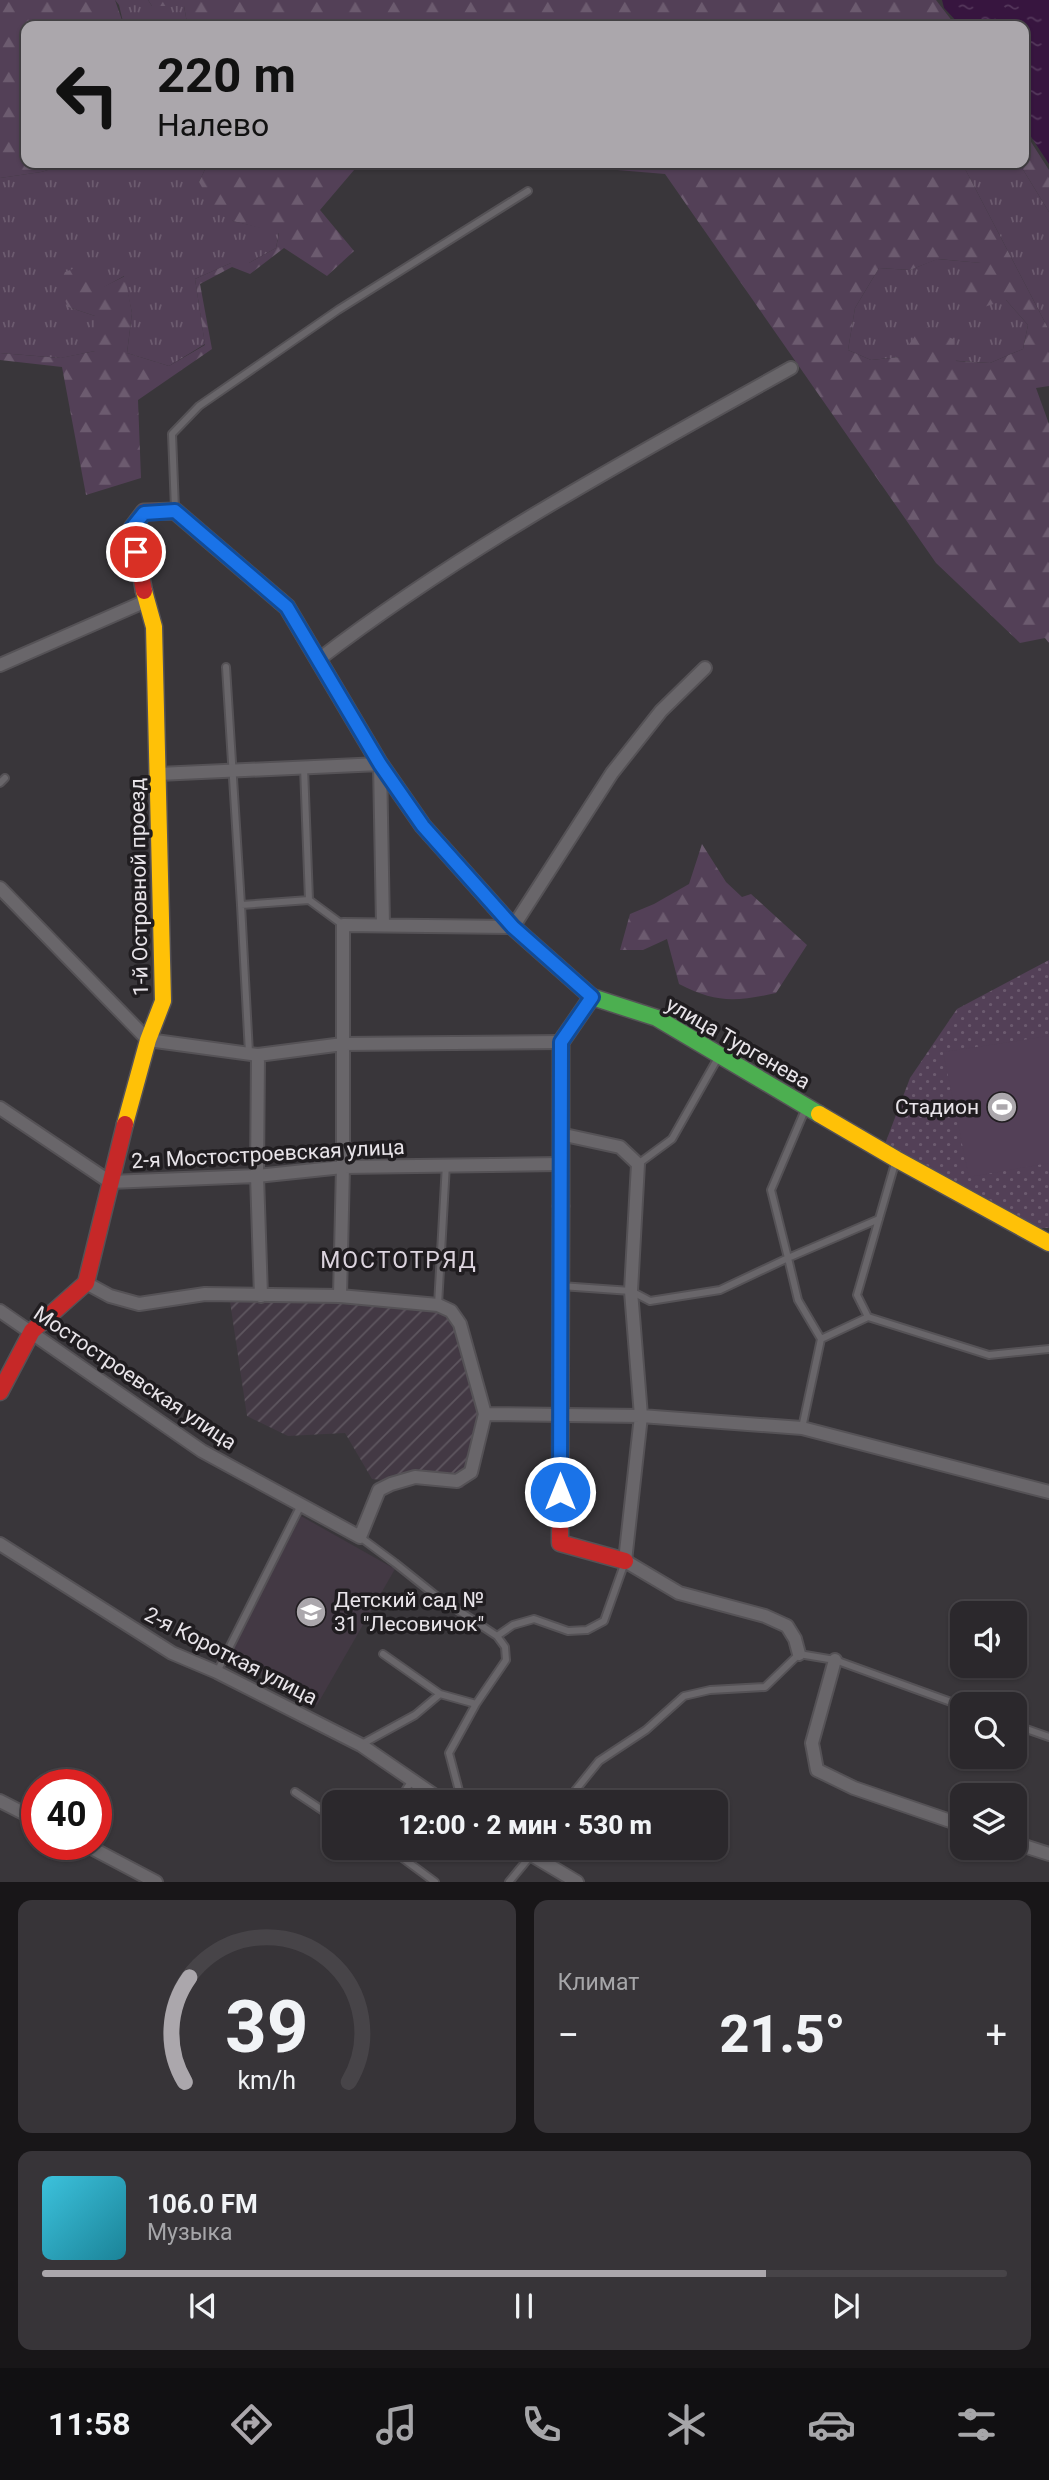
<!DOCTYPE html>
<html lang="ru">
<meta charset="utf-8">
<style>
body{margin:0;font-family:Roboto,sans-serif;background:#373438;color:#f1f3f6;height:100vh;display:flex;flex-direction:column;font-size:26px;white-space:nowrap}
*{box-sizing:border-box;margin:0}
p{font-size:23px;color:#a6a6a9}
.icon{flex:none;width:38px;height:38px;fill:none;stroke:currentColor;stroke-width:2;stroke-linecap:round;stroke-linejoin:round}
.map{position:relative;height:1882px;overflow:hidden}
.sheet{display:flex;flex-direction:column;gap:18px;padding:18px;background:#181618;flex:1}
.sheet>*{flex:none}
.top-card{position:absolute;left:21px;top:21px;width:1008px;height:147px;border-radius:14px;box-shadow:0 2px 5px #0004,0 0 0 2px #474448;background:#aba7ac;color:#111;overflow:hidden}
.buttons{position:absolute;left:950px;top:1601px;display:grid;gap:14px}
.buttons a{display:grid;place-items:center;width:77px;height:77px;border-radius:14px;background:#2b282c;box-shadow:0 2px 5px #0004,0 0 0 2px #474448;font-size:35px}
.speed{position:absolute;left:21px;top:1769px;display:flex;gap:14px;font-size:35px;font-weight:700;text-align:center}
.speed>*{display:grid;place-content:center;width:91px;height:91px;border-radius:50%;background:#2b282c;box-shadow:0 2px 5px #0004,0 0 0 2px #474448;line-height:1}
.speed .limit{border:10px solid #d22;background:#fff;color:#111}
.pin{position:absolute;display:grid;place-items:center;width:60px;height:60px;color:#fff;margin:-30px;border:4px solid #fff;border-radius:50%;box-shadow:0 2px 7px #0007}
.me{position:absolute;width:77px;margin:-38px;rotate:0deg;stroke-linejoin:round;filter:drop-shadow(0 0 5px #0008)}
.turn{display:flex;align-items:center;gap:24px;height:147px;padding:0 21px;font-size:32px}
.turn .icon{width:91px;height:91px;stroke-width:2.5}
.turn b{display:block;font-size:49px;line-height:60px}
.big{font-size:52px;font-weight:800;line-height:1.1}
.sheet .widget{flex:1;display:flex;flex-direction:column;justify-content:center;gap:10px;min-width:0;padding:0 24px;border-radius:14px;background:#373438}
.sheet .dial{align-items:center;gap:0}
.dial svg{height:182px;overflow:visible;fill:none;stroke:#474448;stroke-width:7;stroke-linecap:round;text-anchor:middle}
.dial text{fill:#f1f3f6;stroke:none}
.song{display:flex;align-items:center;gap:21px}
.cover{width:84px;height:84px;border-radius:10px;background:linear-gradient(135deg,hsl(190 70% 55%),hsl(190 70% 35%))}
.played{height:7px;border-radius:4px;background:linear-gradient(90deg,#aba7ac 75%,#474448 75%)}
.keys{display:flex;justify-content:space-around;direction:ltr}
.heat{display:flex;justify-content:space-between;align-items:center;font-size:38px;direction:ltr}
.sheet .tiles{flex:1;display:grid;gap:18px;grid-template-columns:1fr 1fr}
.widget:last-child{grid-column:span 2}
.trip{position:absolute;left:322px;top:1790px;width:406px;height:70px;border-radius:14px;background:#2b282c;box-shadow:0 2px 5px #0004,0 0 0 2px #474448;font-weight:800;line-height:70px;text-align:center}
.dock{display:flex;height:112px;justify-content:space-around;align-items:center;background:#111012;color:#a6a6a9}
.dock .icon{width:49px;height:49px}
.dock .current{color:#aba7ac}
.dock b{font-size:32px;color:#f1f3f6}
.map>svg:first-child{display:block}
</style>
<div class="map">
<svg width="1049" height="1882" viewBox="0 0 1049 1882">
<defs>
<pattern id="industrial-furrows" width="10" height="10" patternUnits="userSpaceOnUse" patternTransform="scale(1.75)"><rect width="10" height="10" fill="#433944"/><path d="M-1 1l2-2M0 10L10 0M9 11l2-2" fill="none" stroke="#5e565f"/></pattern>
<pattern id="grass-tufts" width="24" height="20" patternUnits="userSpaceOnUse" patternTransform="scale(1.75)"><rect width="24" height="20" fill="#534057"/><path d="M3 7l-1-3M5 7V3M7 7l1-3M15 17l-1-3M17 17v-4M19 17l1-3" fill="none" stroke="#6c5b6f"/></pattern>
<pattern id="forest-firs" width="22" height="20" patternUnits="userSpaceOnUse" patternTransform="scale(1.75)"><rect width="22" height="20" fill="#534057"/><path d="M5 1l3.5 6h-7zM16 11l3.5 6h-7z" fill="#6c5b6f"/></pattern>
<pattern id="park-dots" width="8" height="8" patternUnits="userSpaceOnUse" patternTransform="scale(1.75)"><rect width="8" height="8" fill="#534057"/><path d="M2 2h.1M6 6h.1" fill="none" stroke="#6c5b6f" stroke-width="1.8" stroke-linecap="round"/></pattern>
<pattern id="water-ripples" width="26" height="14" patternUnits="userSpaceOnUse" patternTransform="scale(1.75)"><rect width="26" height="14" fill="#37153f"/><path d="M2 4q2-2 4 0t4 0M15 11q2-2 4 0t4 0" fill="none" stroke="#54375b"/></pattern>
</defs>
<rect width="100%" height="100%" fill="#39363a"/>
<path fill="#433944" d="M301 1516 395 1569 317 1705 229 1656Z"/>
<path fill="url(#industrial-furrows)" d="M229 1295 340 1296 451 1311 485 1416 463 1488 372 1479 345 1433 288 1436 247 1416Z"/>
<path fill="url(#grass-tufts)" d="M115 0H148L152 6H184L187 23 183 26H124L119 5Z
M72 163H208L199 182 233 221 279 232 276 248 249 263H231L195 279 205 344 169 366 127 353 132 313 124 276 68 307 95 316V351L61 358 0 353V178L41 172Z
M962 163H1019L1049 212V330Z
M937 259 982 263 961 288 1006 300 1028 325 1023 349 990 363 900 357 871 360 848 350 855 308 879 268 910 270Z"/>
<path fill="url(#forest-firs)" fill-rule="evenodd" d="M0 0H115L124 26H26V163H72L41 172 0 178Z
M148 0H936L956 26H925L918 23 915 26H183L187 23 184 6H152Z
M1024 131 1049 170V212L1019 163H1024Z
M208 163H360L320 210 354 251 327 276 284 248 250 274 232 267 200 284 212 349 138 400 141 478 86 495 62 367 0 360V353L60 358 95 351V316L68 307 59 286 65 272 88 263 103 287 125 276 132 313 127 353 169 366 205 345 195 279 231 263H249L276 248 279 233 233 221 215 210 199 182Z
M534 163H962L1049 330V386L1036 388 1049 424V643L1045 638 1020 643 936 563 665 174ZM938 259 981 263 960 288 981 308 1006 300 1028 325 1023 349 990 363 956 361 953 339 923 325 900 357 871 360 848 350 855 308 879 268 910 270Z
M702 844 726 882 742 897 751 894 807 945 776 993C735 1002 716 1003 679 984L667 939 643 950H620L630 914 654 904 689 884Z"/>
<path fill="url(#park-dots)" d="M1049 960V1228H1039L885 1144 910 1078 957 1009Z"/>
<path fill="#534057" d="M1049 1036V1163L969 1177 943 1052Z"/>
<path fill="url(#water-ripples)" d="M942 0H1049V164L1024 126V26H961L944 8Z"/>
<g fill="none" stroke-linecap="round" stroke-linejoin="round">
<g stroke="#555256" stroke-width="10">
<path id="lane" d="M175 509 172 434 199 406 338 310 528 191
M226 667 241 905 309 900
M304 767 309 900 343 925
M0 783 5 778
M241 905 249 1053
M638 1164 672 1139 719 1056
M561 1286 631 1291 650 1301 720 1290 788 1258 771 1190 805 1110
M438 1305 446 1164
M868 1317 857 1295 896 1160
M821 1339 798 1300 788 1258 879 1219
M802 1428 821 1339 868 1317 989 1355 1049 1349
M360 1537 395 1563 435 1595 497 1636
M383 1654 440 1694
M217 1672 301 1505
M1015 1725 1049 1737
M362 1744 415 1715 440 1694 476 1704
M295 1792 334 1818
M398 1802 412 1780
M462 1802 449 1753 476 1704 506 1660 505 1647 497 1636 513 1625 534 1619 568 1631 587 1630 604 1621 625 1562
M566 1802 599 1761 646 1730 684 1696 710 1690 765 1687 799 1654 835 1660 962 1706
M389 1848 435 1882
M509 1882 537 1848"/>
</g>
<g stroke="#555256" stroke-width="16">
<path id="street" d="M318 660C465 547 630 458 791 368
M0 665 146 601
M158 774 380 764 383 925
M0 888 148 1040 258 1055 343 1044 561 1042
M258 1055 257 1176 261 1296
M0 1108 110 1182 257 1176 343 1167 560 1164
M560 1134 620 1147 638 1164 631 1291 641 1416 625 1561 679 1593 765 1616 787 1626 795 1639 799 1654
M86 1283 110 1296 139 1304 205 1294 340 1296 438 1305 451 1311 460 1324 485 1414 641 1416 802 1428 1049 1492
M340 1296 343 1167V925L513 927 612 773 661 711 705 668
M0 1311 202 1451 360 1537 379 1490 391 1484 415 1477 457 1481 471 1472 485 1414
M0 1544 172 1653 217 1672 361 1745 444 1802
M835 1660 812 1743 817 1770 854 1788 962 1825
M0 1801 37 1820
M1015 1843 1049 1854
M84 1844 156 1882
M520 1848 577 1882"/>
</g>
<g stroke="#555256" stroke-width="19">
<path id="fast" d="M561 1206V1042L592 997 657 1018 819 1114"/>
</g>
<g stroke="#555256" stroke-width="19">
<path id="slow" d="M280 601 287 607 380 764 423 826 513 927 592 997
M819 1114 896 1159 1049 1243
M125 1124 148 1040 163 1001 154 627 144 591"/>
</g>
<g stroke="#555256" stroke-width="19">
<path id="jam" d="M144 591 132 528 144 512 175 511 280 601
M561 1206 560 1543 625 1561
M0 1392 32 1331 86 1283 125 1124"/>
</g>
<use href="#lane" stroke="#69666a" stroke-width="6"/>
<use href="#street" stroke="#69666a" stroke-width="12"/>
<use href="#fast" stroke="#4caf50" stroke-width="16"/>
<use href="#slow" stroke="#ffc107" stroke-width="16"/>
<use href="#jam" stroke="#c62828" stroke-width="16"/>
</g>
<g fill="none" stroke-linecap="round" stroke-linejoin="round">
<g stroke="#114b97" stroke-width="18">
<path id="route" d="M136 552 132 528 144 513 175 511 287 607 380 764 423 826 513 927 592 997 561 1042 560 1492"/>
</g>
<use href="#route" stroke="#1a73e8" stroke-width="12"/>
</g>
<defs>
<g id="stadium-disc" transform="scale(1.575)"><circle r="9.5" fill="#aba7ac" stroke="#201d20"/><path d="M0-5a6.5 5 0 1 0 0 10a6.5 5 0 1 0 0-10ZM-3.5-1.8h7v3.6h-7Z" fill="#fff"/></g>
<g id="school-disc" transform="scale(1.575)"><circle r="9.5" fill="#aba7ac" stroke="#201d20"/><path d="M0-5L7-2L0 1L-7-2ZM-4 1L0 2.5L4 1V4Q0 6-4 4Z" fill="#fff"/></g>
</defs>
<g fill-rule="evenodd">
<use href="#stadium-disc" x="1002" y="1107"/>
<use href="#school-disc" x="311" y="1612"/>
</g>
<g text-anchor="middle" stroke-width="7" stroke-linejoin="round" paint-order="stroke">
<g font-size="21" fill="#e8e4e9" stroke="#201d20">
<text transform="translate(139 887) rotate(-91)" y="7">1-й Островной проезд</text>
<text transform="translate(738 1043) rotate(30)" y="7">улица Тургенева</text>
<text transform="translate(268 1154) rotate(-3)" y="7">2-я Мостостроевская улица</text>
<text transform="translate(135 1378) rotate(34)" y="7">Мостостроевская улица</text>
<text transform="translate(231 1656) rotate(27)" y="7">2-я Короткая улица</text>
</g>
<g font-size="21" fill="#e8e4e9" stroke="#201d20" text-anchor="end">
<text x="979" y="1114">Стадион</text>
<text x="334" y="1607" text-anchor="start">Детский сад №<tspan x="334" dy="24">31 "Лесовичок"</tspan></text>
</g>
<g font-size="23" letter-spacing="2" fill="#dcd4de" stroke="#201d20">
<text x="399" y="1268">МОСТОТРЯД</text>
</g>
</g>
</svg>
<div class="buttons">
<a><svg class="icon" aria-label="sound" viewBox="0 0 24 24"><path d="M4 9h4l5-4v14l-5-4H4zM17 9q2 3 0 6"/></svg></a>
<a><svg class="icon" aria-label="search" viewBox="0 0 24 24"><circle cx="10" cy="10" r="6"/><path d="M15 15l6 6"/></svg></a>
<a><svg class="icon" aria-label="layers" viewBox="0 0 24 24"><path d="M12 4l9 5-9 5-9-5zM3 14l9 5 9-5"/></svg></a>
</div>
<div class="speed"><div class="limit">40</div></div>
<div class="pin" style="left:136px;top:552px;background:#d93025"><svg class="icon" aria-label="arrive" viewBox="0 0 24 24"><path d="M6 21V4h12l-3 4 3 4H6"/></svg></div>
<svg class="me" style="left:560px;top:1492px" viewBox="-20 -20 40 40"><circle r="17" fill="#1a73e8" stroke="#fff" stroke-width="3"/><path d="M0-11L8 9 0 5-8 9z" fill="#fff"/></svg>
<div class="trip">12:00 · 2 мин · 530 m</div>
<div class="top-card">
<div class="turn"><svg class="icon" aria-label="left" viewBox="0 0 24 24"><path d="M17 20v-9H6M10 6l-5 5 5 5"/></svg><div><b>220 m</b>Налево</div></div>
</div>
</div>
<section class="sheet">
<div class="tiles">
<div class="widget dial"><svg viewBox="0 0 100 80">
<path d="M14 69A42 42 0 1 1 86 69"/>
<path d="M14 69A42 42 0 0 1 16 23" stroke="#aba7ac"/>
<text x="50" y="56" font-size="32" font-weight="700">39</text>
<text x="50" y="72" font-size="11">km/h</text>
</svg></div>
<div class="widget"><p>Климат</p>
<div class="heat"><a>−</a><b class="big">21.5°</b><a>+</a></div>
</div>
<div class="widget">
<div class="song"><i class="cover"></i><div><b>106.0 FM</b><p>Музыка</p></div></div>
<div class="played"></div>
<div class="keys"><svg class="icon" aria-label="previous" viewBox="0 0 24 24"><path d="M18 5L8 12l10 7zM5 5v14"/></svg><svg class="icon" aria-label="pause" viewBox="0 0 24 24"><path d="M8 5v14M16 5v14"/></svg><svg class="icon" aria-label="next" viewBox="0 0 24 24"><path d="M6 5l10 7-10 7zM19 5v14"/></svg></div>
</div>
</div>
</section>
<nav class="dock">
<b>11:58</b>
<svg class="icon current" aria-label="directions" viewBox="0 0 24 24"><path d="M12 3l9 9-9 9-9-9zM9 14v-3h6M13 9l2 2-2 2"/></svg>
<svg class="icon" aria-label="music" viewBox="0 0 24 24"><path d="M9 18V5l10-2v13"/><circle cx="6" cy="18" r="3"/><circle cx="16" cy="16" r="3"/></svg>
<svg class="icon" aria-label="phone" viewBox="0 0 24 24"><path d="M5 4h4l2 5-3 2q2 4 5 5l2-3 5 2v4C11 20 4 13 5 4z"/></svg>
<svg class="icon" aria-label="climate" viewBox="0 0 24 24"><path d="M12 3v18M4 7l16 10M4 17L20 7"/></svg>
<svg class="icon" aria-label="car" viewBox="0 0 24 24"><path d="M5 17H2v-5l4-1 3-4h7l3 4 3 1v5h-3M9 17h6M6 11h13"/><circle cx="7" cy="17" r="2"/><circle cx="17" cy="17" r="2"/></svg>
<svg class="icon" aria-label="filters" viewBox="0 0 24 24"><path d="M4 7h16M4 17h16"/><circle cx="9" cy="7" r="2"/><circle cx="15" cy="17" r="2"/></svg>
</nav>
